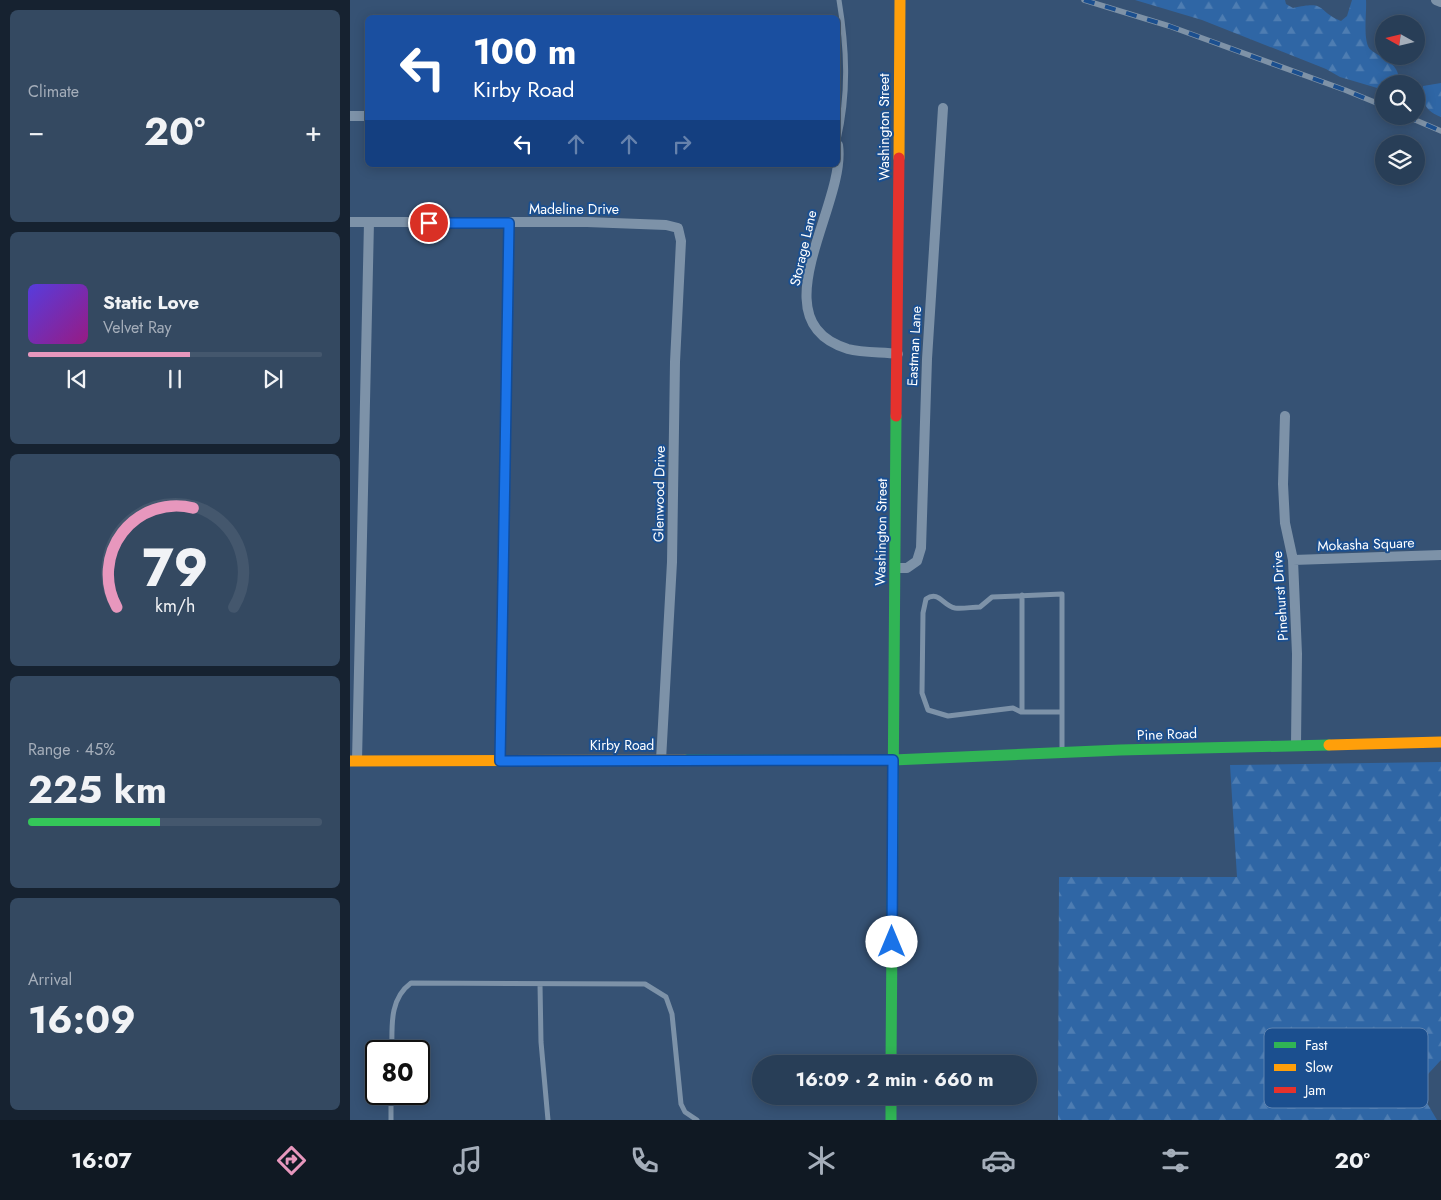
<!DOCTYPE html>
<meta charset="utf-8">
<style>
body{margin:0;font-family:Jost,sans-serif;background:#344961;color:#f1f3f6;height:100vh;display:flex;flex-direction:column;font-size:19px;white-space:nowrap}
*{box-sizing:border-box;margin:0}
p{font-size:16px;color:#a5aeba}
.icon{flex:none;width:28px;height:28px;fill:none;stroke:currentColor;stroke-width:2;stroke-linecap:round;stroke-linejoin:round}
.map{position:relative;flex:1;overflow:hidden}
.details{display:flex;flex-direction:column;gap:10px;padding:10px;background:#162230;width:350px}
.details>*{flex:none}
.banner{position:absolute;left:15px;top:15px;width:475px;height:152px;border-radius:8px;box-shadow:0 2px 12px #0003,0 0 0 1px #44576d;background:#1a4fa0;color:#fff;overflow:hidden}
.needle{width:32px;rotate:278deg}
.buttons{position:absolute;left:1025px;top:15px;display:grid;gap:10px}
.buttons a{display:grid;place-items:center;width:50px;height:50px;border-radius:50%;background:#283e57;box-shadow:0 2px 12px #0003,0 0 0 1px #44576d;font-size:25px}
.speed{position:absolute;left:15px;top:1040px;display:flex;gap:10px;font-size:25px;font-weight:700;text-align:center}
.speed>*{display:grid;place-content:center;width:65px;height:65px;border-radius:50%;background:#283e57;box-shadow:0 2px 12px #0003,0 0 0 1px #44576d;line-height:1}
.speed .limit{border:2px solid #111;border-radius:8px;background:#fff;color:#111}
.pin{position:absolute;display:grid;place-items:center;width:42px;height:42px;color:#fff;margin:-21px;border:2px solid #fff;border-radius:50%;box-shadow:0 1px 5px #0007}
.me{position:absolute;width:55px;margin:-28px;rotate:0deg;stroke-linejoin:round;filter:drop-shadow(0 0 4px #0008)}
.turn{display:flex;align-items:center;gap:18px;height:105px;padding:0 25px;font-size:22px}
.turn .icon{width:65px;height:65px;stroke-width:2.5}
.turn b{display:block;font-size:35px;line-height:42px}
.lanes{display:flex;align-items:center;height:48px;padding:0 25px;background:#0003;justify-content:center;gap:25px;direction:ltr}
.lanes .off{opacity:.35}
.big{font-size:38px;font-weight:700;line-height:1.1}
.details .widget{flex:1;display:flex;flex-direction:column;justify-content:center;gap:8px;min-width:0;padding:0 18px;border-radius:8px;background:#344961}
.details .dial{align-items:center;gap:0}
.dial svg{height:130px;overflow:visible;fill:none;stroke:#44576d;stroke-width:7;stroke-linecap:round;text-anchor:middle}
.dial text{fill:#f1f3f6;stroke:none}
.song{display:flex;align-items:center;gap:15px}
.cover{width:60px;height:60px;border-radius:8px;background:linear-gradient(135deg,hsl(250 70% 55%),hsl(310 70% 35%))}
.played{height:5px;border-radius:2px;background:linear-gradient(90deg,#e797bd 55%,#44576d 55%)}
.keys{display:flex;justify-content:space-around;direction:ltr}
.heat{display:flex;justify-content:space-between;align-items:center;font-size:28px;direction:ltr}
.charge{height:8px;border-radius:4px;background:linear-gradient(90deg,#34c759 45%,#44576d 0)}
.trip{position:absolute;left:402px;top:1055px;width:285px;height:50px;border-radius:25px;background:#283e57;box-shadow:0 2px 12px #0003,0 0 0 1px #44576d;font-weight:700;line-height:50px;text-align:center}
.tabs{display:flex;height:80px;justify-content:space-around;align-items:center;background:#101923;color:#a5aeba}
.tabs .icon{width:35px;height:35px}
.tabs .selected{color:#e797bd}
.tabs b{font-size:22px;color:#f1f3f6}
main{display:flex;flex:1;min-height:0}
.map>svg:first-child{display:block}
</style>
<main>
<section class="details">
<div class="widget"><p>Climate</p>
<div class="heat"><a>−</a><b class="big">20°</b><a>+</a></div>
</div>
<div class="widget">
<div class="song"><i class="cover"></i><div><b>Static Love</b><p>Velvet Ray</p></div></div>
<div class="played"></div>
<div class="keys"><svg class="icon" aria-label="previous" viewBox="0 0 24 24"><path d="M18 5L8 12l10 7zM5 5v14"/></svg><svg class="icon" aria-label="pause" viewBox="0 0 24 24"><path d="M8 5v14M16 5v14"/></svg><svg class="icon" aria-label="next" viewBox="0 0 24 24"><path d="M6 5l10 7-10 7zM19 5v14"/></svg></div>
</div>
<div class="widget dial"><svg viewBox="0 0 100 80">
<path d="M14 69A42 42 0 1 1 86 69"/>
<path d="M14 69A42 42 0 0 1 61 8" stroke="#e797bd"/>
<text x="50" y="56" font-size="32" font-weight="700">79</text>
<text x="50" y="72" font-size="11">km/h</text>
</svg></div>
<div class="widget"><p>Range · 45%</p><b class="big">225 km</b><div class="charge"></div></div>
<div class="widget"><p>Arrival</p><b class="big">16:09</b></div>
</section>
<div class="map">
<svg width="1091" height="1120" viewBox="0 0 1091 1120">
<defs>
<pattern id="forest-firs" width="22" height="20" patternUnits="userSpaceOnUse" patternTransform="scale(1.25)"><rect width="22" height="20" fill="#2f66a5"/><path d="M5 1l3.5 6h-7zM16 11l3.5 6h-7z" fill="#4e7db2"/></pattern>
</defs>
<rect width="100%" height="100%" fill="#365274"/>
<path fill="url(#forest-firs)" d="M785 0H935L936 4 943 8C978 0 966 11 991 21L997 16 1002 0H1016C1017 12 1012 43 1021 50 1032 59 1054 65 1047 84H1034V90L990 77 976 69 852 20Z
M1091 83V117C1075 111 1072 103 1073 86Z
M1091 762V1060L1067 1086 1087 1120H708L709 877H887L880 765Z"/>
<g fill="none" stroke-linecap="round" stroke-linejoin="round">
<path stroke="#7d92a8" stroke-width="5" d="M488 140C499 93 497 48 489 0
M672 595V712
M712 750V594L642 597 630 607C622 607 613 609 605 608 593 606 589 590 576 599L573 613 572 693 578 710 598 716 663 708 671 712H712
M190 984 191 1042 198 1120
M42 1051C42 1027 39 999 61 983L295 984 316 997 322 1014 331 1104 335 1112 347 1120
M41 1120V1094"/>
<path stroke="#7d92a8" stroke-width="10" d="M1086 0 1091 2
M0 116H18
M488 145C497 205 406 321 498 349 513 353 532 352 548 354
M0 222H237L316 225 328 228 331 241 325 362 322 562 311 760
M935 416 933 484 935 523 943 560 947 654 946 745
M943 560 1091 555
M545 568H557L567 561 571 548 577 359 593 108
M7 761 19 222
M150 761 159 223"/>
<path stroke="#30b455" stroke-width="11" d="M335 760H543L770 750 979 745
M541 1064 546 416
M541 1096V1120"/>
<path stroke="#ff9f0a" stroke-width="11" d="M549 158 550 0
M979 745 1091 742
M0 761 335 760"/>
<path stroke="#e5322d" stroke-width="11" d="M546 416 549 158"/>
<g stroke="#7e92a7" stroke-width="5.5">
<path id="rail" d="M734 0 819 26 995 90 1034 106
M1056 116 1091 131"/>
</g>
<use href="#rail" stroke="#1b4f8f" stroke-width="4" stroke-dasharray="11" stroke-linecap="butt"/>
</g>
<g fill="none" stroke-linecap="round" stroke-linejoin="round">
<g stroke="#114b97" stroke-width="12">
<path id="route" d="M79 223H159L150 761 543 760 542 942"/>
</g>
<use href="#route" stroke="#1a73e8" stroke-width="9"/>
</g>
<g text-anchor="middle" stroke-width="4" stroke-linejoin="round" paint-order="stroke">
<g font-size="14" fill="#fff" stroke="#1b4f8f">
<text transform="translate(534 127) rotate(-90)" y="5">Washington Street</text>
<text x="224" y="214">Madeline Drive</text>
<text transform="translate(453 248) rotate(-77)" y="5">Storage Lane</text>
<text transform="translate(564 346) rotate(-87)" y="5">Eastman Lane</text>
<text transform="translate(309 494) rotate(-89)" y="5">Glenwood Drive</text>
<text transform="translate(531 532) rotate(-89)" y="5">Washington Street</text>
<text transform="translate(1016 544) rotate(-2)" y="5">Mokasha Square</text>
<text transform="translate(930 596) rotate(-94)" y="5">Pinehurst Drive</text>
<text transform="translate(817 734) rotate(-2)" y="5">Pine Road</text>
<text x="272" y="750">Kirby Road</text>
</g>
</g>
<rect x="914" y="1028" width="164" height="80" rx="8" fill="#1b4f8f" stroke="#5f84b1" stroke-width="1"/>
<rect x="924" y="1042" width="22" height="6" fill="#30b455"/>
<rect x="924" y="1064" width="22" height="7" fill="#ff9f0a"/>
<rect x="924" y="1087" width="22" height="6" fill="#e5322d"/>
<g font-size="14" fill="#fff">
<text x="955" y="1050">Fast</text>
<text x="955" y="1072">Slow</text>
<text x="955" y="1095">Jam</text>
</g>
</svg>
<div class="buttons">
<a><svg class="needle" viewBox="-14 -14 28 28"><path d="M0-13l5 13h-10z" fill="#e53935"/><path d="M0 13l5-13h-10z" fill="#a5aeba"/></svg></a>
<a><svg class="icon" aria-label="search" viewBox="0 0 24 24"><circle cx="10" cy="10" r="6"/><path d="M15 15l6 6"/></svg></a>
<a><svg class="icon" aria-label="layers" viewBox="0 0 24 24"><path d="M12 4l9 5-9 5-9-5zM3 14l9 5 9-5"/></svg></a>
</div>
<div class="speed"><div class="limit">80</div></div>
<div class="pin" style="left:79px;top:223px;background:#d93025"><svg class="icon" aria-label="arrive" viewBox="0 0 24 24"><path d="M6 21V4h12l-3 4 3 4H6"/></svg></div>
<svg class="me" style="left:542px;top:942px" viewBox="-20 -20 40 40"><circle r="19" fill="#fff"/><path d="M0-13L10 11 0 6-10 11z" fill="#1a73e8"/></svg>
<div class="trip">16:09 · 2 min · 660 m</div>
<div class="banner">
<div class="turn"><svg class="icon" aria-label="left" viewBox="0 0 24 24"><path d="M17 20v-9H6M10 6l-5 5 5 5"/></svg><div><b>100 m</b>Kirby Road</div></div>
<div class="lanes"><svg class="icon" aria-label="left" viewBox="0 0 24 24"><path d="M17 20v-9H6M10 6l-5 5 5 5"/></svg><svg class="icon off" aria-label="ahead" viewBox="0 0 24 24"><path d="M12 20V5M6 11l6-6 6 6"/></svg><svg class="icon off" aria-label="ahead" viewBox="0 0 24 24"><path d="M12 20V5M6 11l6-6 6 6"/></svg><svg class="icon off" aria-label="right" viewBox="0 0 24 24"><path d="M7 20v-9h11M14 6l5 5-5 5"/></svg></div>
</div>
</div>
</main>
<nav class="tabs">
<b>16:07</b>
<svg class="icon selected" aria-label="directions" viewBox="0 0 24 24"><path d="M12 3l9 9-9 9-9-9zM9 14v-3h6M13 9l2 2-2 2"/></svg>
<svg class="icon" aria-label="music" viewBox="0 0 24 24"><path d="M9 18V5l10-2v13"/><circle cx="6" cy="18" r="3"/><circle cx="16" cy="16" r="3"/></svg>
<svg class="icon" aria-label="phone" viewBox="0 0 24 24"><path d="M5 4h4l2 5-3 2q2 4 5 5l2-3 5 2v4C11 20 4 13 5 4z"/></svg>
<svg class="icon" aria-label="climate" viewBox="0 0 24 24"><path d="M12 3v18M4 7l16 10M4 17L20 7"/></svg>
<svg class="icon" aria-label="car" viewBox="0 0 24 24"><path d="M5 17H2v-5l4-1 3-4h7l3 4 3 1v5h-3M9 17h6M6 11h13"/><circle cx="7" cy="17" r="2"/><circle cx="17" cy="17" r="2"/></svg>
<svg class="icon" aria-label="filters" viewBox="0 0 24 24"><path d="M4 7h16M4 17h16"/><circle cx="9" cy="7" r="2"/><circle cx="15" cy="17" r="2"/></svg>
<b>20°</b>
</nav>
